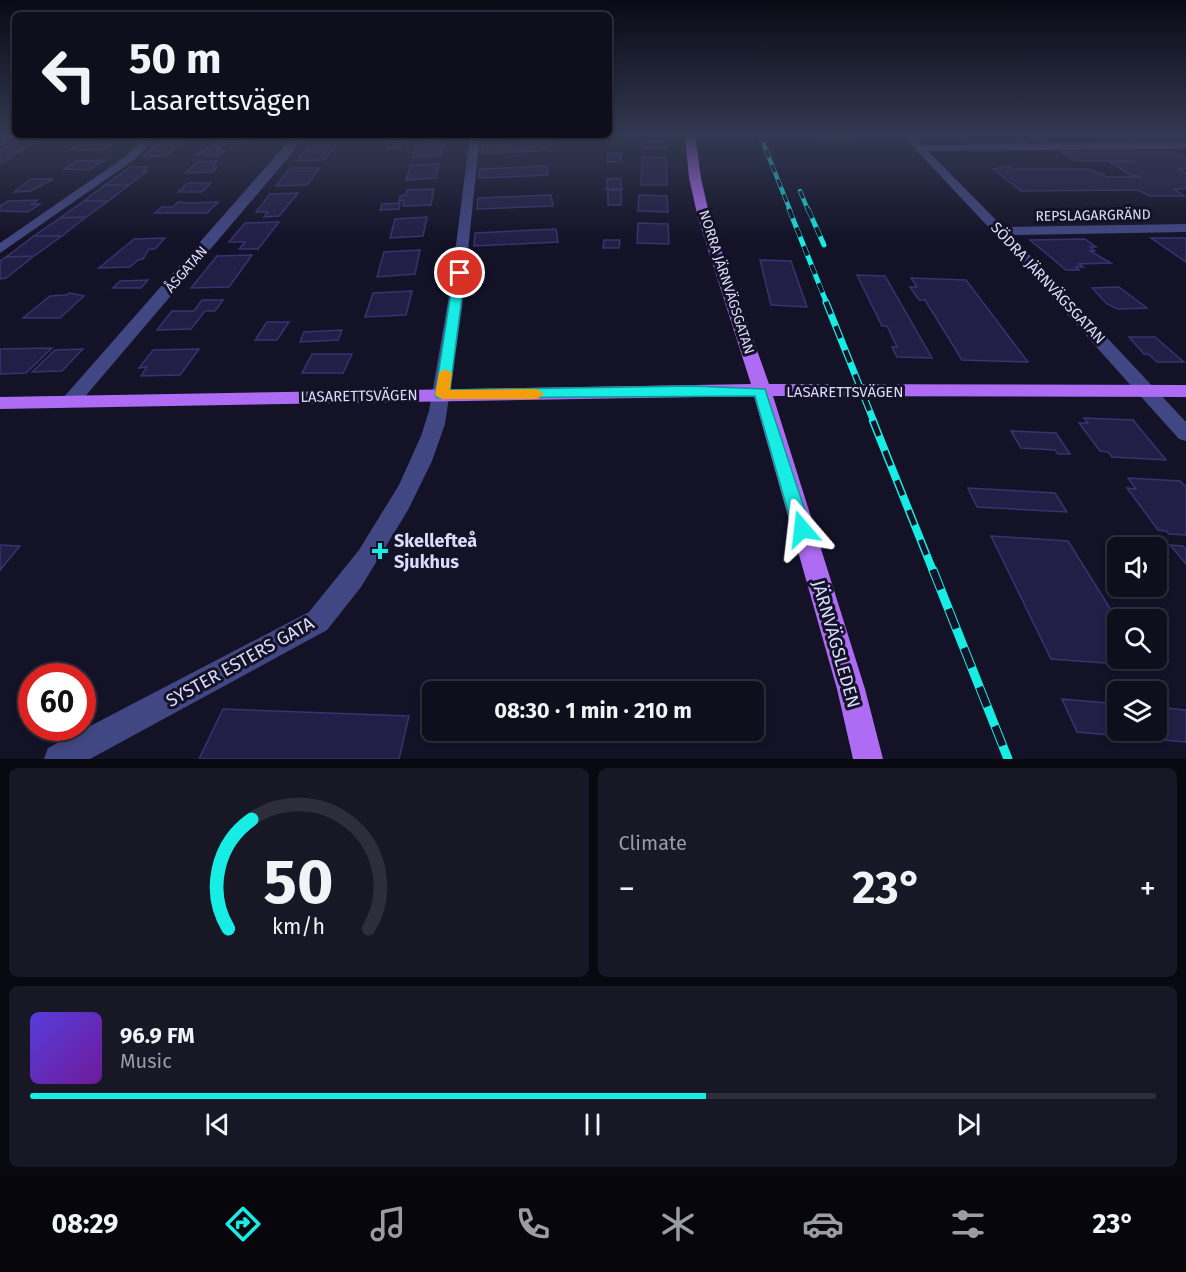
<!DOCTYPE html>
<meta charset="utf-8">
<style>
body{margin:0;font-family:"Fira Sans",sans-serif;background:#171726;color:#f1f3f6;height:100vh;display:flex;flex-direction:column;font-size:22px;white-space:nowrap}
*{box-sizing:border-box;margin:0}
p{font-size:20px;color:#9b9ca4}
.icon{flex:none;width:33px;height:33px;fill:none;stroke:currentColor;stroke-width:2;stroke-linecap:round;stroke-linejoin:round}
.map{position:relative;height:759px;overflow:hidden}
.drawer{display:flex;flex-direction:column;gap:9px;padding:9px;background:#080810;flex:1}
.drawer>*{flex:none}
.banner{position:absolute;left:12px;top:12px;width:600px;height:126px;border-radius:9px;box-shadow:0 3px 9px #0003,0 0 0 2px #2e2e3b;background:#0e0e1d;color:#f1f3f6;overflow:hidden}
.tools{position:absolute;left:1107px;top:537px;display:grid;gap:12px}
.tools a{display:grid;place-items:center;width:60px;height:60px;border-radius:9px;background:#0e0e1d;box-shadow:0 3px 9px #0003,0 0 0 2px #2e2e3b;font-size:30px}
.speed{position:absolute;left:18px;top:663px;display:flex;gap:12px;font-size:30px;font-weight:700;text-align:center}
.speed>*{display:grid;place-content:center;width:78px;height:78px;border-radius:50%;background:#0e0e1d;box-shadow:0 3px 9px #0003,0 0 0 2px #2e2e3b;line-height:1}
.speed .limit{border:9px solid #d22;background:#fff;color:#111}
.pin{position:absolute;display:grid;place-items:center;width:51px;height:51px;color:#fff;margin:-26px;border:3px solid #fff;border-radius:50%;box-shadow:0 2px 6px #0007}
.me{position:absolute;width:66px;margin:-33px;rotate:343deg;stroke-linejoin:round;filter:drop-shadow(0 0 4px #0008)}
.turn{display:flex;align-items:center;gap:21px;height:126px;padding:0 18px;font-size:27px}
.turn .icon{width:78px;height:78px;stroke-width:2.5}
.turn b{display:block;font-size:42px;line-height:51px}
.big{font-size:45px;font-weight:700;line-height:1.1}
.drawer .card{flex:1;display:flex;flex-direction:column;justify-content:center;gap:9px;min-width:0;padding:0 21px;border-radius:9px;background:#171726}
.drawer .dial{align-items:center;gap:0}
.dial svg{height:156px;overflow:visible;fill:none;stroke:#2e2e3b;stroke-width:7;stroke-linecap:round;text-anchor:middle}
.dial text{fill:#f1f3f6;stroke:none}
.song{display:flex;align-items:center;gap:18px}
.cover{width:72px;height:72px;border-radius:9px;background:linear-gradient(135deg,hsl(250 70% 55%),hsl(280 70% 35%))}
.played{height:6px;border-radius:3px;background:linear-gradient(90deg,#17ece5 60%,#2e2e3b 60%)}
.keys{display:flex;justify-content:space-around;direction:ltr}
.heat{display:flex;justify-content:space-between;align-items:center;font-size:33px;direction:ltr}
.drawer .tiles{flex:1;display:grid;gap:9px;grid-template-columns:1fr 1fr}
.card:last-child{grid-column:span 2}
.trip{position:absolute;left:422px;top:681px;width:342px;height:60px;border-radius:9px;background:#0e0e1d;box-shadow:0 3px 9px #0003,0 0 0 2px #2e2e3b;font-weight:700;line-height:60px;text-align:center}
.tabs{display:flex;height:96px;justify-content:space-around;align-items:center;background:#06060c;color:#9b9ca4}
.tabs .icon{width:42px;height:42px}
.tabs .current{color:#17ece5}
.tabs b{font-size:27px;color:#f1f3f6}
.map>svg:first-child{display:block}
</style>
<div class="map">
<svg width="1186" height="759" viewBox="0 0 1186 759">
<rect width="100%" height="100%" fill="#131227"/>
<path fill="#221f46" stroke="#373370" stroke-width="1.5" d="M24 135H44L37 140 15 141Z
M167 135H187L178 144 156 145Z
M520 135H553L555 145 538 151 481 153 482 145 521 144Z
M808 135H855L858 139 809 138Z
M958 135H1013L1027 144 971 145Z
M1031 135H1121L1136 143 1044 144Z
M37 140 20 151 0 152 15 141Z
M246 140 244 144 213 146 216 142Z
M390 141H403L400 148 387 149Z
M646 141H664L665 149 643 148Z
M444 143 441 156 413 157 417 144Z
M110 144 103 150H70L79 145Z
M178 144 167 156 144 157 156 145Z
M309 146H335L324 160 297 161Z
M208 148H221L218 151H225L218 156 196 155Z
M20 151 2 163H0V152Z
M1061 152H1173L1186 158V169H1178L1186 173V189H1174L1184 196H1150L1138 190 1021 191 993 169 1009 166 1012 169H1089L1108 177H1141L1129 174 1110 162H1134L1131 161H1075Z
M608 153 621 154V162H607Z
M642 157 666 158 667 185H641Z
M105 160 89 170 64 169 77 161Z
M217 161 213 168H217L212 172 185 173 197 162Z
M439 164 436 178 406 180 411 165Z
M547 166 548 175 479 178 480 169Z
M130 167H148L143 171H147L129 185H105Z
M290 168H320L307 185 276 186Z
M620 178 622 189H605L608 187 607 179Z
M31 179H53L31 191 14 192Z
M188 183H211L202 192H178Z
M105 185H129L108 201H84Z
M434 189 431 205 403 206 404 200 399 201 400 196 406 195 407 190Z
M608 190H621V205H608Z
M298 193 279 216 264 217 268 212H256L270 194Z
M551 195 553 206 477 209 478 198Z
M639 195 667 196 668 212 638 211Z
M38 200 32 204H40L28 212 0 211V206L8 201Z
M84 201H108L86 217 60 218Z
M178 202 189 203 218 202 207 213H155L162 207H173Z
M400 203 399 209 380 210 382 204Z
M86 217 62 236H34L60 218Z
M427 217 423 236 390 238 395 219Z
M279 222 258 249H239L245 242H229L245 223Z
M638 223 668 224 669 244 637 243Z
M556 229 558 242 474 246 475 233Z
M34 236H62L34 256 6 257Z
M165 238 155 249H149L143 259 138 260 130 267 99 268 134 239Z
M1151 238H1186V262Z
M1085 239 1096 247H1090L1095 251H1090L1111 263 1079 264 1083 267H1076L1079 270H1066L1030 240Z
M604 240H620L619 248H603Z
M420 250 415 274 377 277 384 252Z
M252 255 229 287 191 288 217 256Z
M34 256 6 278 0 279V261L6 257Z
M760 260 791 261 807 307 771 305Z
M857 275 885 276 932 358 897 357 892 347H897L887 326H882Z
M911 278 966 280 1028 362 962 360 925 300H919L910 287H917Z
M148 280 141 288H113L120 281Z
M1119 287 1147 308 1118 309 1107 304 1092 288Z
M412 291 406 315 365 317 373 293Z
M70 293 84 296 60 318H23L50 296 66 295Z
M202 300H223L215 311H205L191 329 157 330 172 311H194Z
M267 322H289L277 340H255Z
M342 330 338 340 300 342 304 332Z
M1129 337H1155L1184 362H1157L1148 354H1144Z
M52 348 26 373 0 374V349Z
M83 349 62 371 32 372 55 350Z
M199 349 180 375 141 376 147 367 139 368 153 350Z
M312 354H352L343 373H302Z
M1084 418 1133 420 1166 460 1112 457 1108 452 1100 451 1079 423H1088Z
M1011 431 1056 433 1070 454H1058L1055 450 1021 448Z
M1128 478 1180 481 1186 487V535L1169 534 1166 531 1158 530 1127 488 1136 489Z
M968 488 1055 493 1067 512 977 507Z
M991 536 1068 541 1118 621V658H1140L1144 666 1051 659Z
M0 545 20 546 0 570Z
M1170 545 1183 546 1186 550V564Z
M1062 699 1118 704V730H1156V707L1186 710V742L1077 732Z
M223 709 409 716 399 759H199Z"/>
<g fill="none" stroke-linecap="round" stroke-linejoin="round">
<path fill="#414782" fill-rule="evenodd" d="M5 135H16L0 146V138Z
M148 135H159L134 160 0 253V243L126 156Z
M294 135H304L288 158 77 406H63L61 402 63 398Z
M470 135H480L462 309 445 424 432 461 408 510 361 587 327 630 90 759H44L48 748 309 612 359 550 399 485 421 436 429 411 451 284Z
M902 135H913L922 145 1186 143V149L928 151 1003 227 1186 224V232L1011 235 1186 422V441L1179 439 995 234Z"/>
<path fill="#ae6bf3" fill-rule="evenodd" d="M685 135H695L701 178 710 218 769 384 1186 385V397L773 396 865 689 883 759H853L837 689 754 396 0 409V397L751 384 698 218 689 178Z"/>
<g stroke="#17ece5" stroke-width="4.5">
<path id="rail-far4" d="M760 135 790 210
M800 191 808 210"/>
</g>
<g stroke="#17ece5" stroke-width="5">
<path id="rail-far3" d="M789 209 827 304
M808 209 824 245"/>
</g>
<g stroke="#17ece5" stroke-width="7">
<path id="rail-far2" d="M826 302 874 422"/>
</g>
<g stroke="#17ece5" stroke-width="8">
<path id="rail-far1" d="M873 421 933 571"/>
</g>
<g stroke="#17ece5" stroke-width="9">
<path id="rail" d="M933 570 1008 759"/>
</g>
<use href="#rail-far4" stroke="#131227" stroke-width="3" stroke-dasharray="8" stroke-linecap="butt"/>
<use href="#rail-far3" stroke="#131227" stroke-width="4" stroke-dasharray="10" stroke-linecap="butt"/>
<use href="#rail-far2" stroke="#131227" stroke-width="4.5" stroke-dasharray="13" stroke-linecap="butt"/>
<use href="#rail-far1" stroke="#131227" stroke-width="5" stroke-dasharray="16" stroke-linecap="butt"/>
<use href="#rail" stroke="#131227" stroke-width="7" stroke-dasharray="21" stroke-linecap="butt"/>
</g>
<linearGradient id="sky" x2="0" y2="1"><stop stop-color="#0a0a15"/><stop offset="0.56" stop-color="#333952"/><stop offset="1" stop-color="#333952" stop-opacity="0"/></linearGradient>
<rect width="1186" height="241" fill="url(#sky)"/>
<path fill="#17ece5" stroke="#0f9995" stroke-width="1.5" d="M460 270 465 273 450 390 693 386 765 389 811 529 808 534H796L793 529 755 396 437 398 435 395 454 273Z"/>
<path fill="#f59e0b" d="M445 369 452 373 450 390 537 389 544 394 537 399H442L435 395 439 373Z"/>
<path fill="#17ece5" stroke="#131227" stroke-width="2" d="M377 542h6v6h6v6h-6v6h-6v-6h-6v-6h6z"/>
<g text-anchor="middle" stroke-width="6" stroke-linejoin="round" paint-order="stroke">
<g font-size="14" fill="#dbdbfc" stroke="#131227">
<text transform="translate(1093 215) rotate(-1)" y="5">REPSLAGARGRÄND</text>
<text transform="translate(186 269) rotate(-49)" y="5">ÅSGATAN</text>
<text transform="translate(727 282) rotate(72)" y="5">NORRA JÄRNVÄGSGATAN</text>
</g>
<g font-size="15" fill="#dbdbfc" stroke="#131227">
<text transform="translate(1048 283) rotate(47)" y="5">SÖDRA JÄRNVÄGSGATAN</text>
<text x="845" y="397">LASARETTSVÄGEN</text>
<text transform="translate(359 396) rotate(-1)" y="5">LASARETTSVÄGEN</text>
</g>
<g font-size="18" font-weight="bold" fill="#dbdbfc" stroke="#131227" text-anchor="start">
<text x="394" y="547">Skellefteå<tspan x="394" dy="21">Sjukhus</tspan></text>
</g>
<g font-size="18" fill="#dbdbfc" stroke="#131227">
<text transform="translate(836 644) rotate(74)" y="6">JÄRNVÄGSLEDEN</text>
<text transform="translate(240 662) rotate(-29)" y="6">SYSTER ESTERS GATA</text>
</g>
</g>
</svg>
<div class="tools">
<a><svg class="icon" aria-label="sound" viewBox="0 0 24 24"><path d="M4 9h4l5-4v14l-5-4H4zM17 9q2 3 0 6"/></svg></a>
<a><svg class="icon" aria-label="search" viewBox="0 0 24 24"><circle cx="10" cy="10" r="6"/><path d="M15 15l6 6"/></svg></a>
<a><svg class="icon" aria-label="layers" viewBox="0 0 24 24"><path d="M12 4l9 5-9 5-9-5zM3 14l9 5 9-5"/></svg></a>
</div>
<div class="speed"><div class="limit">60</div></div>
<div class="pin" style="left:460px;top:273px;background:#d93025"><svg class="icon" aria-label="arrive" viewBox="0 0 24 24"><path d="M6 21V4h12l-3 4 3 4H6"/></svg></div>
<svg class="me" style="left:802px;top:529px" viewBox="-20 -20 40 40"><path d="M0-17L14 15 0 8-14 15z" fill="#17ece5" stroke="#fff" stroke-width="4"/></svg>
<div class="trip">08:30 · 1 min · 210 m</div>
<div class="banner">
<div class="turn"><svg class="icon" aria-label="left" viewBox="0 0 24 24"><path d="M17 20v-9H6M10 6l-5 5 5 5"/></svg><div><b>50 m</b>Lasarettsvägen</div></div>
</div>
</div>
<section class="drawer">
<div class="tiles">
<div class="card dial"><svg viewBox="0 0 100 80">
<path d="M14 69A42 42 0 1 1 86 69"/>
<path d="M14 69A42 42 0 0 1 26 13" stroke="#17ece5"/>
<text x="50" y="56" font-size="32" font-weight="700">50</text>
<text x="50" y="72" font-size="11">km/h</text>
</svg></div>
<div class="card"><p>Climate</p>
<div class="heat"><a>−</a><b class="big">23°</b><a>+</a></div>
</div>
<div class="card">
<div class="song"><i class="cover"></i><div><b>96.9 FM</b><p>Music</p></div></div>
<div class="played"></div>
<div class="keys"><svg class="icon" aria-label="previous" viewBox="0 0 24 24"><path d="M18 5L8 12l10 7zM5 5v14"/></svg><svg class="icon" aria-label="pause" viewBox="0 0 24 24"><path d="M8 5v14M16 5v14"/></svg><svg class="icon" aria-label="next" viewBox="0 0 24 24"><path d="M6 5l10 7-10 7zM19 5v14"/></svg></div>
</div>
</div>
</section>
<nav class="tabs">
<b>08:29</b>
<svg class="icon current" aria-label="directions" viewBox="0 0 24 24"><path d="M12 3l9 9-9 9-9-9zM9 14v-3h6M13 9l2 2-2 2"/></svg>
<svg class="icon" aria-label="music" viewBox="0 0 24 24"><path d="M9 18V5l10-2v13"/><circle cx="6" cy="18" r="3"/><circle cx="16" cy="16" r="3"/></svg>
<svg class="icon" aria-label="phone" viewBox="0 0 24 24"><path d="M5 4h4l2 5-3 2q2 4 5 5l2-3 5 2v4C11 20 4 13 5 4z"/></svg>
<svg class="icon" aria-label="climate" viewBox="0 0 24 24"><path d="M12 3v18M4 7l16 10M4 17L20 7"/></svg>
<svg class="icon" aria-label="car" viewBox="0 0 24 24"><path d="M5 17H2v-5l4-1 3-4h7l3 4 3 1v5h-3M9 17h6M6 11h13"/><circle cx="7" cy="17" r="2"/><circle cx="17" cy="17" r="2"/></svg>
<svg class="icon" aria-label="filters" viewBox="0 0 24 24"><path d="M4 7h16M4 17h16"/><circle cx="9" cy="7" r="2"/><circle cx="15" cy="17" r="2"/></svg>
<b>23°</b>
</nav>
